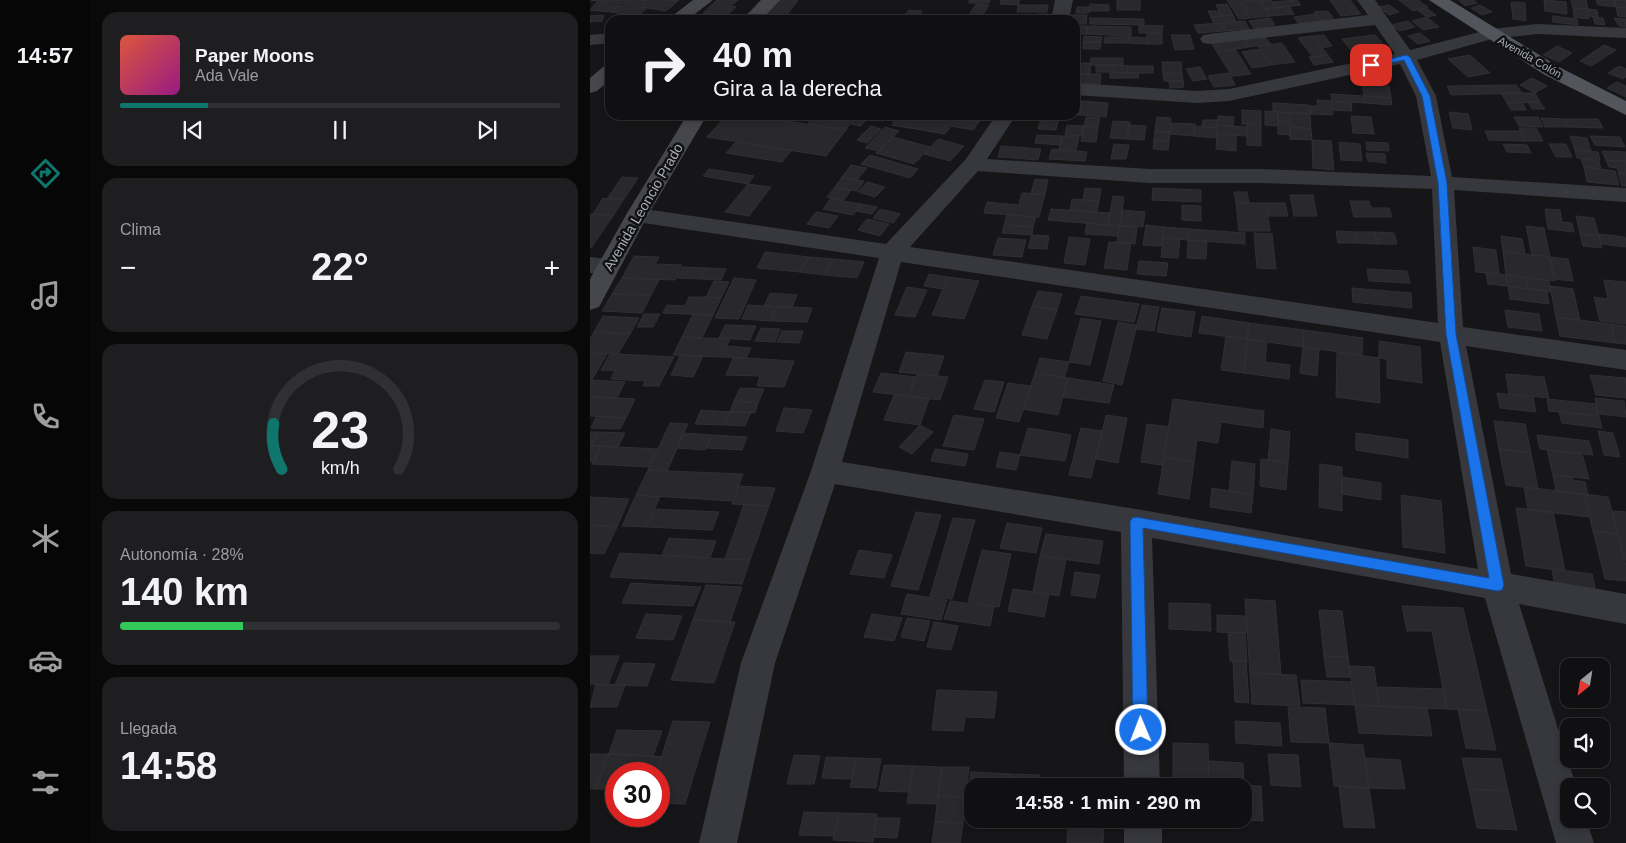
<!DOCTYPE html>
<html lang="es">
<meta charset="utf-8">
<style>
body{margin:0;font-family:Helvetica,sans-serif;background:#1e1e20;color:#f1f3f6;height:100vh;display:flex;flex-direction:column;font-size:19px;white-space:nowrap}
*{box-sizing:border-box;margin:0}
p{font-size:16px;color:#9c9d9f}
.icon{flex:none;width:28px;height:28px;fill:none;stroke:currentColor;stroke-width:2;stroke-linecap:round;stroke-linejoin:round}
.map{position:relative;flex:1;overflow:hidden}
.drawer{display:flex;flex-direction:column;gap:12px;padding:12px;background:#09090a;width:500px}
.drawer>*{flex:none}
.hud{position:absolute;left:15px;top:15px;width:475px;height:105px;border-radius:15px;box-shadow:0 2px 8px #0003,0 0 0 1px #303032;background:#101012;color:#f1f3f6;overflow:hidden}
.needle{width:32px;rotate:210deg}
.tools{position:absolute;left:970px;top:658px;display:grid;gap:10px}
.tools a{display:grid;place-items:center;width:50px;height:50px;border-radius:10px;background:#101012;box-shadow:0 2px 8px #0003,0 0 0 1px #303032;font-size:25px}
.speed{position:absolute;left:15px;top:762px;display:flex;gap:10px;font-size:25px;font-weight:700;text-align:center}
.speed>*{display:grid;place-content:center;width:65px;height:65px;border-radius:50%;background:#101012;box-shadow:0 2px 8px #0003,0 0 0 1px #303032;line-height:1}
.speed .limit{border:8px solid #d22;background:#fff;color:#111}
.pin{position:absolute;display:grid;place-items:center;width:42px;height:42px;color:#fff;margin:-21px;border-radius:10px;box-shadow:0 2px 8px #0006}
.me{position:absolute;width:55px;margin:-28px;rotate:359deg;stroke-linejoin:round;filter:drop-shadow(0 0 4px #0008)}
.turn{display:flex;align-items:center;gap:18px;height:105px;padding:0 25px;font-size:22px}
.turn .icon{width:65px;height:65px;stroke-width:2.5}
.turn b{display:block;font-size:35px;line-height:42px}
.big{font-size:38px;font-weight:700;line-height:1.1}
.drawer .tile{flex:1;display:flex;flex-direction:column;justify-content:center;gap:8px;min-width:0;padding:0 18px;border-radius:15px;background:#1e1e20}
.drawer .dial{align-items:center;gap:0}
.dial svg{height:130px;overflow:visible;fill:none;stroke:#303032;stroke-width:7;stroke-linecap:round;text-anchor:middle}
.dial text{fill:#f1f3f6;stroke:none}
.song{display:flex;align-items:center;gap:15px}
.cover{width:60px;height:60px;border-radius:8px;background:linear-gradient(135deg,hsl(10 70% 55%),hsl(310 70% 35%))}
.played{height:5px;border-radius:2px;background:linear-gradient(90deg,#0f766e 20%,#303032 20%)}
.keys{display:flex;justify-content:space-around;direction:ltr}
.heat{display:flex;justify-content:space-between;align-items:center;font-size:28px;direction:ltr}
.charge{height:8px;border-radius:4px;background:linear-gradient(90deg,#34c759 28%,#303032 0)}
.trip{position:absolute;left:374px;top:778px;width:288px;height:50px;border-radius:15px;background:#101012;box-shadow:0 2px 8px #0003,0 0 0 1px #303032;font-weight:700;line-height:50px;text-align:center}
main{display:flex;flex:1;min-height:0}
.tab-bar{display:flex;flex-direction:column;width:90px;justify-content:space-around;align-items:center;background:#060607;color:#9c9d9f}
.tab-bar .icon{width:35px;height:35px}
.tab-bar .current{color:#0f766e}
.tab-bar b{font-size:22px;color:#f1f3f6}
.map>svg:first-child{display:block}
</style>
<main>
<nav class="tab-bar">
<b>14:57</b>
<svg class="icon current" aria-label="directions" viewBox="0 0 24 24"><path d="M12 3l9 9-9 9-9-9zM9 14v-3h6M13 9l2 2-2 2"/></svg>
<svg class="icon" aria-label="music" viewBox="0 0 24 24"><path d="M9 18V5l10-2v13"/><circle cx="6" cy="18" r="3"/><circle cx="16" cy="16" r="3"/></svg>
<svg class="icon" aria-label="phone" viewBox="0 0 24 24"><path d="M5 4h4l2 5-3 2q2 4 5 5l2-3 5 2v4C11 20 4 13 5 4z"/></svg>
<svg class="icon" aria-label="climate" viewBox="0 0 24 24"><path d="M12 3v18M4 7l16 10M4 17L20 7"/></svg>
<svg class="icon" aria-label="car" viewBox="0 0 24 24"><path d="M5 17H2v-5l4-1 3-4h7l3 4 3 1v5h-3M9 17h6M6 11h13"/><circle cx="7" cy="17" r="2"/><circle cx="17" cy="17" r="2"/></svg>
<svg class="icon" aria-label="filters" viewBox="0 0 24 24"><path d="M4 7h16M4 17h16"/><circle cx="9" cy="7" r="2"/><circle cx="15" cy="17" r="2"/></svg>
</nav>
<section class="drawer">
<div class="tile">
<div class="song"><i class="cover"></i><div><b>Paper Moons</b><p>Ada Vale</p></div></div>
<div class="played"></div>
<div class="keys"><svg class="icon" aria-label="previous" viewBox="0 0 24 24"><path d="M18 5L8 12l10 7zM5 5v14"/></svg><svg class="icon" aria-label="pause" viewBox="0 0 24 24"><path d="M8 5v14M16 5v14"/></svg><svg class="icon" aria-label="next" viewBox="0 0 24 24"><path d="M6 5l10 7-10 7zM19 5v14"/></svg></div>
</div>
<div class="tile"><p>Clima</p>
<div class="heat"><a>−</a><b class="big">22°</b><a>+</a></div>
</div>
<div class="tile dial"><svg viewBox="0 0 100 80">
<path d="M14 69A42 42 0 1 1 86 69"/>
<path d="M14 69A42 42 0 0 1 9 41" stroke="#0f766e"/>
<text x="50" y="56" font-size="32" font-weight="700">23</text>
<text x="50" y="72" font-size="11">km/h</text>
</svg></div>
<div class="tile"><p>Autonomía · 28%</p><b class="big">140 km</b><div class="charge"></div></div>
<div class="tile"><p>Llegada</p><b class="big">14:58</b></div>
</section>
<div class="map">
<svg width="1036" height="843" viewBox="0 0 1036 843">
<rect width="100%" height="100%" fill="#161618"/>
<path fill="#29292c" stroke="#303034" d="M0 0H58L52 6Z
M60 0H89L76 11 52 7Z
M127 0H148L141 6 146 7 136 16 113 13Z
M188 0H208L193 20H172Z
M379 0H400L399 3H379Z
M411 0H430L428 5 410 4Z
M527 0H550V10H527Z
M637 0H649L660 18 649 19Z
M670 0 680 16 660 18 650 1Z
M670 0H681L686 8 675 9Z
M707 0 711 5 686 8 682 2Z
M740 0H760L771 14 751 16Z
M809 0H828L838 7 823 11Z
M869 0H883L887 3 875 6Z
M954 0 976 2 977 14 955 11Z
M981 0H996L998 9 983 8Z
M1006 0H1025L1026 7 1008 5Z
M1024 0H1036V8L1026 7Z
M7 2 29 5 21 12 0 10Z
M921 2 935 3 936 21 923 19Z
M386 4 399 5 392 16 379 15Z
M500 4 519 5V11H499Z
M637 4 643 15 632 16 626 5Z
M29 5 57 8 48 16 21 12Z
M428 5H458L457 12H427Z
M799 5 809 12 799 15 789 7Z
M890 5 902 12 892 15 881 8Z
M699 6 704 14 680 16 675 9Z
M487 7H500L499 13H486Z
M1026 7 1036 8V17L1028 16Z
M836 8 846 15 837 17 827 10Z
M983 8 998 9 999 19 984 17Z
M998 9 1007 10 1008 17 999 16Z
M319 10 332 11 326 20H312Z
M618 11H629L632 16 621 17Z
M738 11 744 20 731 21 724 12Z
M447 14H459L458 20H436L446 19Z
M726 14 731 21 708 23 704 17Z
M14 15 12 21 0 22V16Z
M199 15 267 16 266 20H196Z
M379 15 392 16 390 20H375Z
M479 15H497L496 24H485V20H479Z
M643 15 646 22 624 24 621 17Z
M962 16 987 19 988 25 963 22Z
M837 17 849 27 833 30 822 21Z
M1003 17 1013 18 1015 25 1005 24Z
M500 18 554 19V25L500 24Z
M680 18 685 25 664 28 659 21Z
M1024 18 1036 19V27L1029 26Z
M655 21 659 29 635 31 631 23Z
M818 21 825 27 809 31 802 25Z
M631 23 635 31 608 33 604 25Z
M549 25 573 26 572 33H549Z
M485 26H497V34H485Z
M497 26 541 27V36L497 34Z
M557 33H572V44H557Z
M830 33 840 41 828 44 818 36Z
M581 35H600L604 49 585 50Z
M734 35 742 46 732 48 723 36Z
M785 35 799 50 765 55 752 39Z
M494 36 512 37 511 42H493Z
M723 36 732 48 738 55 723 57 708 38Z
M515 37H539L538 43H514Z
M539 37 557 38V44L538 43Z
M675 37 681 44 659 47 654 39Z
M654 39 659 47 627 52 622 44Z
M485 42H490L488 63H485Z
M493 42H511L510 49H493Z
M692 43 705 62 681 65 668 46Z
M1014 45 1026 50 1001 66 990 61Z
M967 46 982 53 969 62 953 55Z
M645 49 661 74 642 76 627 52Z
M670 49 681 65 662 68 652 52Z
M738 55 743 62 724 65 719 57Z
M880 55 900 73 878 77 858 59Z
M501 58H533V66L501 65Z
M572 62H591L592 73 573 74Z
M485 63H501L500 74H485Z
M506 65H525L524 72H506Z
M525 65 538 66 537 73 524 72Z
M538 66H563V73H537Z
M1029 66 1036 69V77L1033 79 1018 73Z
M610 67 617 79 603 81 596 69Z
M520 72 549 73 548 78H520Z
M592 73 593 81H574L573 74Z
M639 73 645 85 624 87 618 76Z
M490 74H511L510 84H489Z
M942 78 957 86 945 93 930 85Z
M579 81H593L594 87 580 88Z
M1027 82 1036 86V97L1017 88Z
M772 84 799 86 801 98 774 96Z
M926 85 932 93 861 95 857 86Z
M911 93H945L950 102 917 103Z
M741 94 774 96 775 103 742 101Z
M774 96 801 98 802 105 775 103Z
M727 100 742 101 743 115 721 114 720 106H728Z
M485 101H493L490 115H484Z
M493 101 518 103 516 117 490 115Z
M742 101 761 103 762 111 743 110Z
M932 102 936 110H921L917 103Z
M938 102H950L955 109H942Z
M683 103 719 105 720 114 683 112Z
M652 110 671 111V125L652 124Z
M675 111 688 112V126L675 125Z
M688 112H699L700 122 688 121Z
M699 112 720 114 721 129 700 127Z
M859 112 878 114 882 130 863 128Z
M137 115H157L256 130 236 156 117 137Z
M224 115H265L256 130 218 124Z
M268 115H280L271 126 261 124Z
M309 115H346L389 122 383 130 361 126 355 134 302 125Z
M374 115H393L389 122 371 119Z
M452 115H469L466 130 448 129Z
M628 116 644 117 643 126 627 125Z
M761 116 781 117 784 134 763 133Z
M496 117 510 118 508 127 494 126Z
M567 117 581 118 580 132 565 131Z
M924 117H948L953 127 929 126Z
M951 118 975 119 979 127H955Z
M975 119H1008L1013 128 979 127Z
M613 120H628L627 128 612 127Z
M523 121 540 122 537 139 520 138Z
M688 121 700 122V135L688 134Z
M581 123 605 124 604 136 580 134Z
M657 124 671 125V146L657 145Z
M477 125 494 126 492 136 475 135Z
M539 125 556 126 554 140 537 139Z
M627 125 657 127V136L627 134Z
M281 126 291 129 277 143 267 140Z
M494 126 508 127 506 142 491 141Z
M604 126 627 128V138L604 136Z
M295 127 309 131 289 151 275 148Z
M700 127 721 129 722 140 700 139Z
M929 128H946L953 141H935Z
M565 131 580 132 579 141 564 140Z
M895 131H930L935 141 899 140Z
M627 134 646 135V151L626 149Z
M447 135 472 136 470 145 445 143Z
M472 136 489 137 486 151 469 150Z
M980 136 997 138 1001 151 985 150Z
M1000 136 1030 137 1035 147 1005 145Z
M303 137 340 147 324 164 286 153Z
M348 139 374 146 360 161 334 154Z
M564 140 579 141 578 150 563 149Z
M722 140 741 141 744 170 723 168Z
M146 142 201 151 192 162 136 153Z
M749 142 770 144 772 161 751 160Z
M776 142 798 143 799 151 777 150Z
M524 144 539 145 536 159H521Z
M913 144 937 145 941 153 917 152Z
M959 144H976L982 157H966Z
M411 146 451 149 448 160 408 157Z
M462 149 486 151 497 152 495 161 459 159Z
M985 150 1008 152 1010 160 987 158Z
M1012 151 1036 152V161L1016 160Z
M776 153 795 154 796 163 778 161Z
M280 155 328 169 320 178 271 164Z
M991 159 1009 161 1011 169 994 167Z
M1016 160 1036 161V173H1029L1027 168 1019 167Z
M261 165 277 168 267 180 252 177Z
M994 167 1025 171 1029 185 997 182Z
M119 169 164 176 158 184 113 176Z
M1028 173 1036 174V186H1032Z
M32 177 48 178 34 199H17Z
M252 177 267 180 274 181 267 191 245 187Z
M445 179 458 180 455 194H441Z
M277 182 295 187 285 197 268 192Z
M158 184 181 187 159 216 135 212Z
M245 187 261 190 253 201 237 197Z
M495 188 511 189 509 201 493 200Z
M563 188 611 190V202L562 200Z
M644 192H657L659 203H646Z
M432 193 455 194 449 217 394 213 397 202 429 205Z
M700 195H723L727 216H704Z
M523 196 534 197 530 226 518 225Z
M13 198 17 199H34L23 216 3 214Z
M241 198 253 201 271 204 263 215 233 209Z
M482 199 509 201 507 212 480 210Z
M760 201H779L781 208H799L802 217H764Z
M646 203H676L680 231H649Z
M676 203H695L698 216H678Z
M271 204 287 207 282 214 265 211Z
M592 205 611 206V221L592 220Z
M290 209 310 214 303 223 283 218Z
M461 209 520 213 518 225 458 220Z
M955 209 970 210 972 222 982 223 984 232 958 229Z
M532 210 555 212 553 227 530 226Z
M226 212 248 216 239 228 217 224Z
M0 214 23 216 1 248H0Z
M417 215 446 217 443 227 414 225Z
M986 216 1004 218 1009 236 990 234Z
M277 219 299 224 290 236 268 230Z
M497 223 530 226 528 236 495 234Z
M414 225 443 227 442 235 412 233Z
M556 225 574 227 572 246 553 245Z
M530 226 547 227 545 244 527 242Z
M936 226 954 228 960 257 942 255Z
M574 227 599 229 598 240 573 238Z
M599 229 655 233V244L598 240Z
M746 231 765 232 768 243H748Z
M765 232H785L787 244 768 243Z
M785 232 804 233 807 244H787Z
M664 233 682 234 686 269 667 268Z
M990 234 1009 236 1012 248 993 246Z
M1009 234 1035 237 1036 247 1011 244Z
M442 235 459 236 457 249 438 248Z
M911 236 932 239 935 254 913 251Z
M479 237 500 239 495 265 474 263Z
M408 238 436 240 432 257 403 255Z
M573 238 590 239 588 258 571 257Z
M598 240 617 241 616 259 597 258Z
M519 242 541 243 537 270 514 268Z
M883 247 906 250 909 274 886 272Z
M913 251 960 257 965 281 916 275Z
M175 252 219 257 210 272 167 268Z
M44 256 69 257 65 264 92 265 85 280 32 278Z
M219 257 243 259 235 275 210 272Z
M960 257 978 259 983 281 964 279Z
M243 259 274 262 267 278 235 275Z
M549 261 578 263 576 276 547 274Z
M93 267 116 268 110 279 87 278Z
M116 268 136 269 131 280 110 279Z
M777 269 817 271 820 283 779 281Z
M896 273 916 275 918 286 898 284Z
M339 274 358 277 353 289 334 286Z
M916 275 936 278 938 289 918 286Z
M358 277 389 281 374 319 342 315Z
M32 278 69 280 61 295 22 294Z
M144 278 166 280 149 319 125 318Z
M936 278 959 281 961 292 938 289Z
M1014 280 1036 282V324L1010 321 1004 297 1018 299Z
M124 281 139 282 131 298 116 297Z
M918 286 957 291 959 304 920 299Z
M960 286 983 289 990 321 966 317Z
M317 287 337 290 325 317 305 315Z
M762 288 821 293 822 308 763 302Z
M448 291 472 294 467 310 442 306Z
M180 293 207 295 202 307 174 306Z
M22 294 61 295 52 313 12 311Z
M491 296 549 304 544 322 485 314Z
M99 297H116L131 298 123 315 73 313 77 305 95 306Z
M158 305 174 306 187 307 181 321 152 319Z
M552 305 569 307 564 331 546 329Z
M442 306 467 310 457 339 432 335Z
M187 307H202L222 308 217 322 181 321Z
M572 308 605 312 601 337 567 332Z
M915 310 949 314 952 331 918 327Z
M54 314H70L63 327H47Z
M103 314 123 315 112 338 92 337Z
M13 316 49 318 40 334 4 332Z
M612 316 659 323 657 339 609 333Z
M966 317 1021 324 1025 343 970 336Z
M491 318 511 321 500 365 479 362Z
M528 322 547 325 532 385 513 381Z
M659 323 714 330 713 347 657 339Z
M1021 324 1036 326V344L1025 343Z
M135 325 166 326 160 340 129 338Z
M171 328 190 329 185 342 165 341Z
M714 330 773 338 772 355 713 347Z
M192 331H213L209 343 187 342Z
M4 332 40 334 28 354 0 353V339Z
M636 336 657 339 654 373 631 370Z
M92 337 112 338 140 339 131 357 83 355Z
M657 339 677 342 675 362 700 365 699 379 654 373Z
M789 341 830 347 832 383 797 378V359L789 358Z
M137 346 161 348 156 358 131 357Z
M713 347 729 349 727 376 710 373Z
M316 352 354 356 347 376 309 372Z
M747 352 789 358 790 403 746 397Z
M0 353 17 354 0 383Z
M20 354H28L84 357 69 386H53L55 381 21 379 25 371 11 370Z
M90 355 113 356 103 377 81 375Z
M143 358H156L204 361 194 387 167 386 170 376 136 375Z
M450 358 479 362 474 378 445 373Z
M291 373 326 377 319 396 283 392Z
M445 373 478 378 468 415 433 409Z
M327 374 358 377 350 400 319 396Z
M916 374 954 377 959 398 919 394Z
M1000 375 1036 378V398L1006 395Z
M478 378 524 385 519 403 473 397Z
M1 380 35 382 27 398 0 397Z
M395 380 414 382 404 412 384 409Z
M418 383 441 386 429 422 406 418Z
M150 388 174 389 168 403 144 401Z
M907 393 943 397 946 412 910 408Z
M304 395 339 399 330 425 294 420Z
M0 397 27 398 45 399 36 418 0 416Z
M1005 398 1034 401 1036 417 1008 414Z
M583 399 674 411 673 428 631 422 628 443 607 440 604 462 574 457Z
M957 399 1006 404 1009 416 959 411Z
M144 401 168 403 165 413 140 412Z
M194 408 222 410 213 433 186 431Z
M111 410 140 412 135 425 105 424Z
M140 412H161L155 426 135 425Z
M969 412 1009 416 1012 428 972 423Z
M364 415 394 419 384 450 353 446Z
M516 415 537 418 528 463 506 459Z
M7 416 36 418 30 429 1 428Z
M904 421 935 424 941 453 909 449Z
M80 423 98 424 77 471 58 470Z
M557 424 579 427 572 465 551 462Z
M330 425 343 432 322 454 309 447Z
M438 428 481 435 475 461 430 455Z
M491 428 512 431 501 478 479 475Z
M681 429 700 432 698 463 678 460Z
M1008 431 1023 433 1030 457 1014 455Z
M0 432H8L1 446H0Z
M8 432 35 433 28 447 1 446Z
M93 433 122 435 115 450 87 448Z
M766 433 818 440V458L766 450Z
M122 435 157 437 152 450 116 448Z
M947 435 999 441 1003 455 950 449Z
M0 446H11L4 462 0 461Z
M11 446 28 447 68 449 59 467 2 464Z
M345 449 378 454 375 466 341 461Z
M909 449 941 453 948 489 916 485Z
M957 450 992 454 999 479 963 475Z
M410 452 430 455 426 470 406 467Z
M574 457 604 462 599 499 568 494Z
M671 459 698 463 696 490 670 486Z
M642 461 665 464 663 495 639 491Z
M730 464 752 467V511L729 507Z
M58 470 77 471 153 474 143 501 46 495Z
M963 475 982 477V480L995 482 998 495 966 491Z
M752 477 791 483V500L752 494Z
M149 486 185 488 179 506 142 504Z
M934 487 994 494 1000 517 938 510Z
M622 488 663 495 661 513 620 507Z
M994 494 1018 497 1028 534 1003 531Z
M46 495 70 497 56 527 32 526Z
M811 495 851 501 855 553 813 547Z
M0 497 39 499 27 527 0 525Z
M154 504 179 506 160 560 135 559Z
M926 508 963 512 975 571 936 566Z
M64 509 129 512 122 530 56 527Z
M1022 511 1036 512V560H1034Z
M326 512 351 515 328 590 301 586Z
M363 518 385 520 362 599 340 596Z
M417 523 452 528 446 553 410 548Z
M0 525 27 527 14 554 0 553Z
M1003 531 1028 534 1036 566V581L1015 579Z
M456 534 513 541 509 564 450 556Z
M79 538 126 541 120 558 72 555Z
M269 550 302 555 294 578 260 574Z
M392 550 421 554 409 607 378 602Z
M30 553 135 559 160 560 152 584 20 577Z
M450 556 476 559 469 596 443 592Z
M962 569 1002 574 1007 597 966 592Z
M485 572 510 575 505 598 481 595Z
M41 583 111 587 103 606 32 603Z
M116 585 152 587 140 622 103 620Z
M423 589 459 594 454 617 418 611Z
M317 594 357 600 351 620 311 614Z
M655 599 685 601 691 674 660 673Z
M360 601 404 607 400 626 354 619Z
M579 603 620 604 621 631 579 629Z
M812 606 873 608 897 711 857 709 842 631H817Z
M729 610 752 611 758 657 734 656Z
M56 614 92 616 83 640 46 638Z
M282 614 312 618 304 641 274 637Z
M627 615 656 616 657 633 627 632Z
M317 618 340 621 334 641 311 637Z
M103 620 145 622 124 683 81 680Z
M344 622 368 626 361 650 337 647Z
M638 632 655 633 657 662 640 661Z
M0 656H29L18 685 0 684Z
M734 656 758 657 761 677H737Z
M643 661H656L659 703 645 702Z
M34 663 65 664 57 686 25 685Z
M759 666 784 667 789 706 765 705Z
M660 673 706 675 710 706 662 704Z
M711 680 761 682 765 705 713 703Z
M6 684 35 685 27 707H0Z
M786 687 853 689 857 709 789 706Z
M347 690 407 692 404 718 375 717 373 731 342 730Z
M765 705 837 708 842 736 769 733Z
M698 707 735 708 739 743 701 742Z
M868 709 897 711 906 750 876 748Z
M83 721 120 722 95 804 69 803V774H66Z
M645 721 690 723 692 746 646 743Z
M27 730 72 731 63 756 19 754Z
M583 743 618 744 619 784 583 783Z
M739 743 773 745 779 788 744 786Z
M0 754H19L5 789 0 788Z
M19 754 63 756 72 757 66 774H26V789H5Z
M678 754 708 755 711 787 681 785Z
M204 755 230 756 224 784H197Z
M236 757 266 758 262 779 232 778Z
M266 758 291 759 286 788 260 787Z
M775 758 810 760 815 789 779 788Z
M872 758 911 759 918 791 879 789Z
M618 761 653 763 654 786 619 784Z
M294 765 323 766 319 792 289 791Z
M323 766 352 767 347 804 317 803Z
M352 767H379L376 797 348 796Z
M381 772 419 774 418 786H382V793H378Z
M419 774 450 775 449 786H418Z
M457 779H480L479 786H456Z
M480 779 515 781V786H479Z
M637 785 671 786 673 821 638 819H652V786Z
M749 786 779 788 785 828 754 827Z
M879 789 918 791 927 830 887 828Z
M348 796 376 797 373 823 345 822Z
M214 812 249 813 244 836 209 835Z
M249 813 287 814 283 842 243 840Z
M287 818H310L307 838 283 837Z
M478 819H514L513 843H477Z
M345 822 373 823 370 843H342Z"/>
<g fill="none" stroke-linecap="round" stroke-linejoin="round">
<path fill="#37383d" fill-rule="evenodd" d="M465 0H483L479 20H461Z
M767 0H785L820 50 901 29 947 24 1036 28V38L947 34 902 39 827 60 846 96 862 177 1036 188V202L864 190 873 327 1036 350V370L876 346 921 574 1036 594V624L929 604 986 786H979V819H996L1004 843H966L895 598 562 538 570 786H534L531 532 245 484 185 663 147 843H109L151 663 221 471 289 258 47 222 39 220 36 215 39 210 47 208 296 244 376 159 406 115H426L397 159 560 169H671L841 176 826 96 810 64 639 101 607 103 485 95V83L607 91 639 89 805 54 785 25 619 44 613 43 610 39 613 35 619 34 778 15ZM388 171 560 183H671L842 189 848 323 320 247ZM311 262 850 342 888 569 546 509 252 462Z
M20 33V43L0 45V35Z
M0 257 26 260 30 266 26 272 18 274 0 273Z
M534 819H572V843H534Z"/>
<path fill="#45474d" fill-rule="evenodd" d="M103 0H123L97 20H77Z
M171 0H190L171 20H152Z
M20 65V80L7 91 0 93V78L13 67Z
M97 115H117L58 215 9 307 0 310V279L36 215Z"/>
<path fill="#53555c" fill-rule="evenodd" d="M839 0H860L969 67 1036 101V115L955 75Z"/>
</g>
<path fill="#1a73e8" stroke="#114b97" d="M816 55 820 57 840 96 857 183 866 334 914 585 912 590 907 591 553 528 558 730 556 735 551 737 546 735 543 730 540 522 542 518 546 517 899 578 856 334 848 183 832 96 814 60 781 67 777 65Z"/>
<g text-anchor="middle" stroke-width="5" stroke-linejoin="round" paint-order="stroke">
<g font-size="11" fill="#a8adb8" stroke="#111113">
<text transform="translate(940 57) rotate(30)" y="4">Avenida Colón</text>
</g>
<g font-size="14" fill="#a8adb8" stroke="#111113">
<text transform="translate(53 207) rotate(-60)" y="5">Avenida Leoncio Prado</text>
</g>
</g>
</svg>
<div class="tools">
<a><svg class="needle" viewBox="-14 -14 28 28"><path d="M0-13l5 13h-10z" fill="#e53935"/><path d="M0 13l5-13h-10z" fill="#9c9d9f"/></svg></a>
<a><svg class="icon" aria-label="sound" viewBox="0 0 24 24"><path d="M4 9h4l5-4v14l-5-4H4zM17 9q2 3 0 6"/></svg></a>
<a><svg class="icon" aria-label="search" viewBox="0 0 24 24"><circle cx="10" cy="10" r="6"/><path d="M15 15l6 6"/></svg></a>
</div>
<div class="speed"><div class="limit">30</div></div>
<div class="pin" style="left:781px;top:65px;background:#d93025"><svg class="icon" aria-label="arrive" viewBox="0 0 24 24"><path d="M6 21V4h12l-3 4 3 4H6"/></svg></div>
<svg class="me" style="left:551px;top:730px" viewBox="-20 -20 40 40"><circle r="17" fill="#1a73e8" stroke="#fff" stroke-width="3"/><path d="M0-11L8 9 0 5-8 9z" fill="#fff"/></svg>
<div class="trip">14:58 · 1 min · 290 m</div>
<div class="hud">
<div class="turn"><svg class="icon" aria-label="right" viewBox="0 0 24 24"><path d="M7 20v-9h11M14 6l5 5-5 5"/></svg><div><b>40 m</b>Gira a la derecha</div></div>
</div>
</div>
</main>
